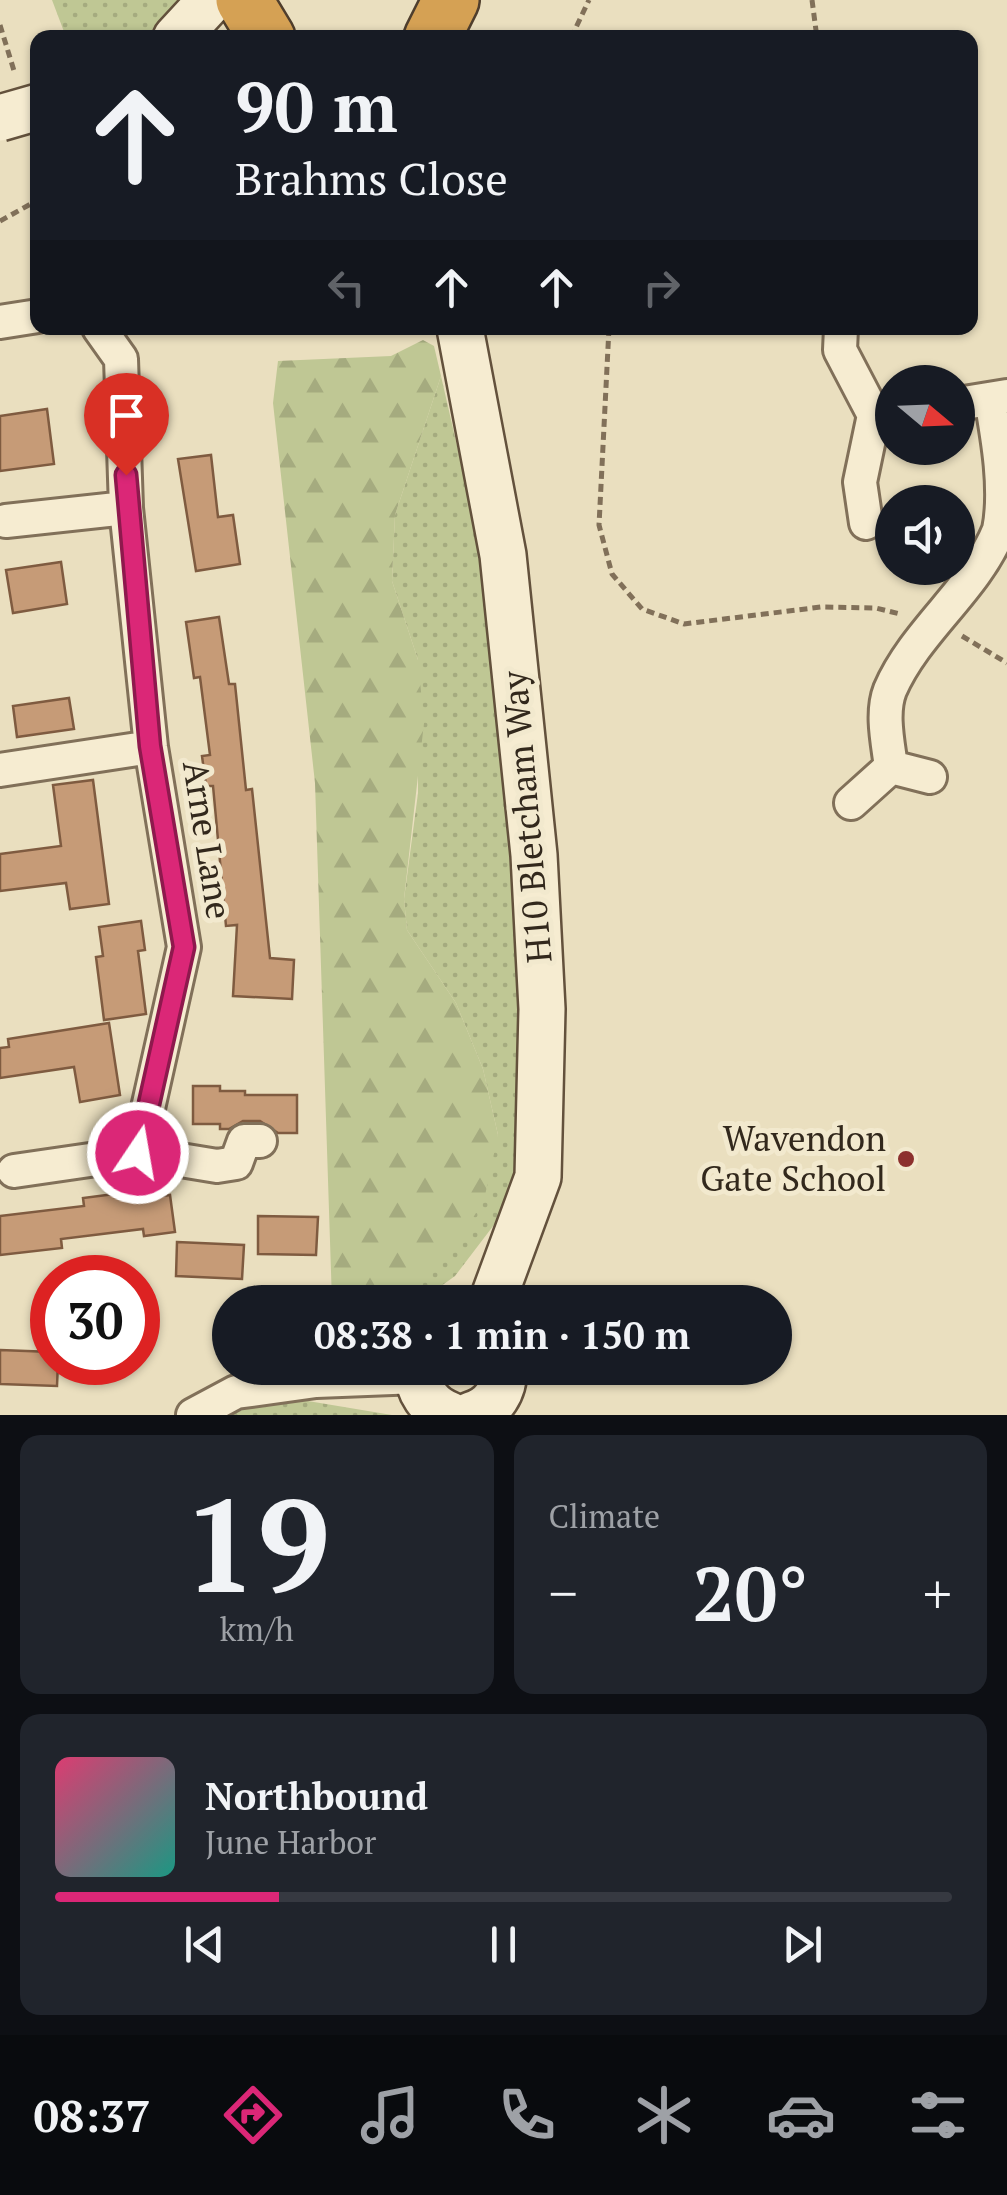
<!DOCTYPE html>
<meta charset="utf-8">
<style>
body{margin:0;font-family:"PT Serif",serif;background:#20242c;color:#f1f3f6;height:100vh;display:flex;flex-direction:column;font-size:38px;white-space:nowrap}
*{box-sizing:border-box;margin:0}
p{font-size:32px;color:#9ea1a6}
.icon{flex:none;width:55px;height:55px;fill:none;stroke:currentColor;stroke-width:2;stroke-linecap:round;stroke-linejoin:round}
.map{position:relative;height:1415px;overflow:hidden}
.sheet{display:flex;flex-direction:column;gap:20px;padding:20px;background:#0d0f14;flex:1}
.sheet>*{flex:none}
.guide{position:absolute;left:30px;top:30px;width:948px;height:305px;border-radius:20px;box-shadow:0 2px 8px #0004;background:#171b24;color:#f1f3f6;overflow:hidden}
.needle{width:65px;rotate:109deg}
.controls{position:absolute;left:875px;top:365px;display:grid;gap:20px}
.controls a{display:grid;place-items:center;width:100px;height:100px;border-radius:50%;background:#171b24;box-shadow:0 2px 8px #0004;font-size:50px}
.speed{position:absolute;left:30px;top:1255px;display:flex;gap:20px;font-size:50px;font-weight:700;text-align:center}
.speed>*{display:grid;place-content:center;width:130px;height:130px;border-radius:50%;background:#171b24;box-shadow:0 2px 8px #0004;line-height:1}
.speed .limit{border:15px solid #d22;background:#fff;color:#111}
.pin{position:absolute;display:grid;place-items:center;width:85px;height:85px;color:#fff;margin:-102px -42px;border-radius:50% 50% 50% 0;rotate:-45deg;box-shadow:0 0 10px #0007}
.pin .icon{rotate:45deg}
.me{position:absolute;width:110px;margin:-55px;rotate:12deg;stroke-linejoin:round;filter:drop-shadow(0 0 8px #0008)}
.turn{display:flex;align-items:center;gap:35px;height:210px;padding:0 40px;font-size:45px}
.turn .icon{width:130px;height:130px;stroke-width:2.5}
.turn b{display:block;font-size:70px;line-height:85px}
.lanes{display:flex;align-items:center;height:95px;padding:0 40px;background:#0003;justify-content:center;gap:50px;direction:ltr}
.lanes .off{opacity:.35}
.big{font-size:75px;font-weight:700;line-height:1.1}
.sheet .widget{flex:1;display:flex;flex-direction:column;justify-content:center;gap:15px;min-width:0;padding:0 35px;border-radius:20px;background:#20242c}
.sheet .dial{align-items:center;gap:0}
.dial b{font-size:130px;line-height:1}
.song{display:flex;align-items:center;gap:30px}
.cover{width:120px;height:120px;border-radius:15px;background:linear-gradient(135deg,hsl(340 70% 55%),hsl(170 70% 35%))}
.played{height:10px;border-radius:5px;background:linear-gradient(90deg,#db2777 25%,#363941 25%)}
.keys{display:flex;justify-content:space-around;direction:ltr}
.heat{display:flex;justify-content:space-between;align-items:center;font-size:55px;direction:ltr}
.sheet .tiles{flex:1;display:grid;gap:20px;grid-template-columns:1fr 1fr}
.widget:last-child{grid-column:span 2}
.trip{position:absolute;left:212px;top:1285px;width:580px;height:100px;border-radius:50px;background:#171b24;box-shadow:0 2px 8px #0004;font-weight:700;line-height:100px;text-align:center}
.tab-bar{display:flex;height:160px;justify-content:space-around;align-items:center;background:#090b0e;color:#9ea1a6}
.tab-bar .icon{width:70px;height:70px}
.tab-bar .active{color:#db2777}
.tab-bar b{font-size:45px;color:#f1f3f6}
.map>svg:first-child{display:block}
</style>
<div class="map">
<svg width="1007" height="1415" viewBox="0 0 1007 1415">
<defs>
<pattern id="grass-dots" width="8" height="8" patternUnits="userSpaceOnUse" patternTransform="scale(2.5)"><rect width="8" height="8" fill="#bfc794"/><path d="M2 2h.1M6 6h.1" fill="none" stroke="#a5ab7f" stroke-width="1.8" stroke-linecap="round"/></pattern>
<pattern id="forest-firs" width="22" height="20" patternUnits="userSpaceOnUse" patternTransform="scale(2.5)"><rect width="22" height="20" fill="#bfc794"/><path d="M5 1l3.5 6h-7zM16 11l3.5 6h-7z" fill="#a5ab7f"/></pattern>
</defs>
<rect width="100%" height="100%" fill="#eadfbf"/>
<path fill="url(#grass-dots)" d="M52 0H179L148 38 66 37Z
M441 376 479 542 499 694 521 975 520 1154 500 1217 455 1276 419 1302H383L412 1289 498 1135 483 1069 456 1003 407 930 404 899 418 793V660L392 581 395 515Z
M302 1400 392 1415H226L245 1406Z"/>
<path fill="url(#forest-firs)" d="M423 340 434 346 441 376 395 515 392 581 418 660 424 723 404 899 407 930 456 1003 483 1069 498 1135 484 1200 458 1242 412 1289 383 1302H332L315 783 273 403 278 361 391 356Z"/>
<path fill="#c69b77" stroke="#7f5b40" stroke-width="2.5" d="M47 409 54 464 0 471V416Z
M211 455 218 517 233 515 240 564 196 571 178 459Z
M61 562 67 604 13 613 6 570Z
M219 617 229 684H235L246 790 252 789 270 958 294 960 292 999 233 996 237 925 226 926 213 786H206L202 756 210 755 200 677 194 678 186 622Z
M69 698 74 729 17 737 13 706Z
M93 780 109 904 70 909 66 883 0 891V854L61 846 53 785Z
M141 921 145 950 138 951 146 1014 104 1020 96 957 103 956 99 927Z
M109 1023 120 1095 80 1102 74 1067 0 1078V1048L9 1047 8 1039Z
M193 1086H220V1091H245V1095H297V1133H278L260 1121H243L229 1129H220V1124H193Z
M138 1191 140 1199 170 1195 175 1232 144 1236 143 1229 61 1239 62 1248 0 1255V1216L84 1206 83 1198Z
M258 1216 318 1217 316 1255 258 1254Z
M177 1242 244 1245 242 1279 176 1276Z
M0 1350 52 1352V1362H58L57 1386 0 1384Z"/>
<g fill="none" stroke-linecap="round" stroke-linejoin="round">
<g stroke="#817059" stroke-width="38">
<path id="street" d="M0 322 38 316
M99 328 121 359 126 508 151 747 184 947 138 1153
M841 328 840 350 874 415 860 482 866 523
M958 404 1007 396
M6 521 126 508
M891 767C888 743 881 713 890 690 916 630 975 590 999 530 1007 490 998 439 991 399
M891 767 930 777
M0 770 151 747
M851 803 891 767
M14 1171 138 1153 217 1166 236 1163 244 1141H260
M193 1415 236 1392 316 1381 418 1377"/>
</g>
<g stroke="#63513c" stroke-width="50">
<path id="secondary" d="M176 38 211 0
M460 328 503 555 534 855 542 1009 538 1177 492 1302
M418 1368C417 1391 429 1407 450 1415
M471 1415C494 1408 504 1391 504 1368"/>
</g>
<g stroke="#4f3e2d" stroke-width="60">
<path id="highway" d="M244 0 267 38
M432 38 451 0"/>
</g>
<path stroke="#817059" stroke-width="5" stroke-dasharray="8 5" stroke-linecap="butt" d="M812 0 817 38
M0 25 15 74
M571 38 589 0
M0 221 38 200
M609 328 599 525 612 574 642 609 684 624 821 607 876 608 900 614
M962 636 1007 663"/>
<use href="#street" stroke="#f6ecd1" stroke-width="32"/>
<use href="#secondary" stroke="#f6ecd1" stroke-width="45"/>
<use href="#highway" stroke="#d5a154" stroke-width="55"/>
<g stroke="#63513c" stroke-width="50" stroke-linecap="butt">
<path id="secondary-bridge" d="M0 118 38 107"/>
</g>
<use href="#secondary-bridge" stroke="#f6ecd1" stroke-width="45"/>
</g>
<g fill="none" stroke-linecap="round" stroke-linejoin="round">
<g stroke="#8e194d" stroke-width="25">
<path id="route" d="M126 475 150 746 184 947 138 1153"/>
</g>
<use href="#route" stroke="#db2777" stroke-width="18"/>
</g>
<circle fill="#8c302d" stroke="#f2e9ce" stroke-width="4" cx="906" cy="1159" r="10"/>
<g text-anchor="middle" stroke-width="10" stroke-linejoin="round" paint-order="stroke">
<g font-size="35" fill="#32281c" stroke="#f2e9ce">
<text transform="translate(527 817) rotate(-95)" y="12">H10 Bletcham Way</text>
<text transform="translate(207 840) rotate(81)" y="12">Arne Lane</text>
</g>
<g font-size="35" fill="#32281c" stroke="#f2e9ce" text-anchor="end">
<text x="886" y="1151">Wavendon<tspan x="886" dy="40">Gate School</tspan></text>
</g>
</g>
</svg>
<div class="controls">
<a><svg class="needle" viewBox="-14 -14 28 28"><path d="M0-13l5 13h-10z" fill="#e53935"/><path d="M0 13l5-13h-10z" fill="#9ea1a6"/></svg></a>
<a><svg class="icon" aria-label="sound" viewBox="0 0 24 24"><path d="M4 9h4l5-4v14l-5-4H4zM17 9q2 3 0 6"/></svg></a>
</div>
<div class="speed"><div class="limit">30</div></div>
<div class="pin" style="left:126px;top:475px;background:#d93025"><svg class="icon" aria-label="arrive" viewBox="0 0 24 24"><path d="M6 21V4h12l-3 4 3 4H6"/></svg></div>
<svg class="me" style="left:138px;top:1153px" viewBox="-20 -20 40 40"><circle r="17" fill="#db2777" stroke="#fff" stroke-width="3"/><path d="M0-11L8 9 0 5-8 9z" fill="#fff"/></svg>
<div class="trip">08:38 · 1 min · 150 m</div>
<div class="guide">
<div class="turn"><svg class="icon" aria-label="ahead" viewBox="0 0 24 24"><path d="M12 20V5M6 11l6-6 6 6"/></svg><div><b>90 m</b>Brahms Close</div></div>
<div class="lanes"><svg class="icon off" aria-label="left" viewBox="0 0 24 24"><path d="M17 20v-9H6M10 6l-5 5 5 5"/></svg><svg class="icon" aria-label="ahead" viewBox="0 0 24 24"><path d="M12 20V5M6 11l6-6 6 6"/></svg><svg class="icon" aria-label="ahead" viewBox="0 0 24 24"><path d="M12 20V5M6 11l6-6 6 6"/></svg><svg class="icon off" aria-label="right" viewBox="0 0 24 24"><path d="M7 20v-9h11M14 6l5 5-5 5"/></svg></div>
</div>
</div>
<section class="sheet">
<div class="tiles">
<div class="widget dial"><b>19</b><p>km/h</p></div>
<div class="widget"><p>Climate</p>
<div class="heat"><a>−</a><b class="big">20°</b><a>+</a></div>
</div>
<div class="widget">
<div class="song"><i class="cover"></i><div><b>Northbound</b><p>June Harbor</p></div></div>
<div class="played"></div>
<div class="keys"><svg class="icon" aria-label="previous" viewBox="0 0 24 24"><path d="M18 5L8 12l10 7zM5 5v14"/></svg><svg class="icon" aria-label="pause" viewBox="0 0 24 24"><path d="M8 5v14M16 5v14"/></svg><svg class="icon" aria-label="next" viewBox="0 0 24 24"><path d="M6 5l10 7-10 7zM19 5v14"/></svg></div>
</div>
</div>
</section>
<nav class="tab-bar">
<b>08:37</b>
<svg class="icon active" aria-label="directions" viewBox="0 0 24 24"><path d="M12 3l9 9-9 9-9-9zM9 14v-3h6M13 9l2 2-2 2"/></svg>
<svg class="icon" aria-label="music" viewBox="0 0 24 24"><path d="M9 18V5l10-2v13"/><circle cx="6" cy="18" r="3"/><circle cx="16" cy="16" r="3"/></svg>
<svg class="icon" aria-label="phone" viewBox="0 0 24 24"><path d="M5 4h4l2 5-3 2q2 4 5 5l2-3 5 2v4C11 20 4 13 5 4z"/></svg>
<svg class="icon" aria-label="climate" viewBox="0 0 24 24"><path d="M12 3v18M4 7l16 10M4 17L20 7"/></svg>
<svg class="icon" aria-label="car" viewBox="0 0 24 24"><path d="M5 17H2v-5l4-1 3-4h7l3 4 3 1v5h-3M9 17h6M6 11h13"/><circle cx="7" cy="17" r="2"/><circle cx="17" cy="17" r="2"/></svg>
<svg class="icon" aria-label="filters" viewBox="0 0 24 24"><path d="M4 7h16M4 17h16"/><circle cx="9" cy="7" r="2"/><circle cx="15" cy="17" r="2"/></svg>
</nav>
